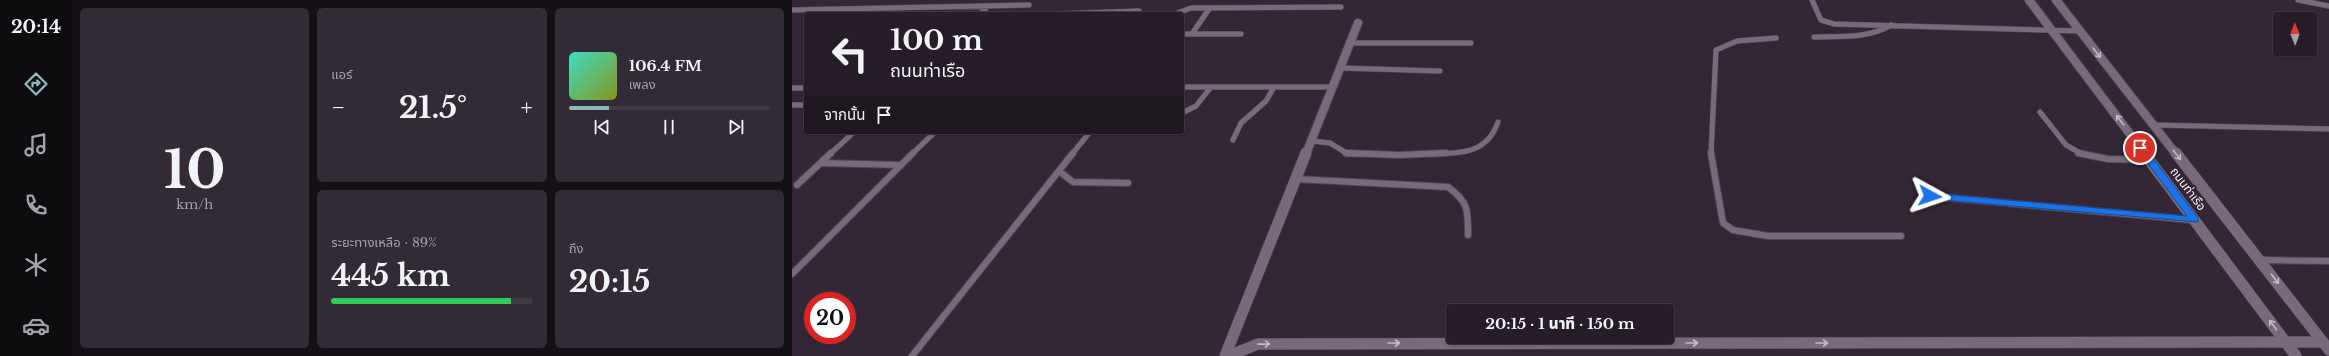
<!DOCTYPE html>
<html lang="th">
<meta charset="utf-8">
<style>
body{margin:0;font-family:"Libre Baskerville","Noto Sans Thai",serif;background:#322a34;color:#f1f3f6;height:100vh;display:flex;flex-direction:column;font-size:15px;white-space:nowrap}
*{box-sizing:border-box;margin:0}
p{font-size:13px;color:#a4a2a8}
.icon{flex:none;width:22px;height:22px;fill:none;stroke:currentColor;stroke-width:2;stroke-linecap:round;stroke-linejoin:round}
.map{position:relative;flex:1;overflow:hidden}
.details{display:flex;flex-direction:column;gap:8px;padding:8px;background:#151016;width:720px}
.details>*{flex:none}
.hud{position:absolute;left:12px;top:12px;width:380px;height:122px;border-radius:4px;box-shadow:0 1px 3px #0004,0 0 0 1px #423b45;background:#261d28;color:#f1f3f6;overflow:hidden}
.needle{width:26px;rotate:359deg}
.fabs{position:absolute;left:1481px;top:12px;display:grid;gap:8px}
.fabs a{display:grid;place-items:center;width:44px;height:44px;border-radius:4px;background:#261d28;box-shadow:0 1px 3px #0004,0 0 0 1px #423b45;font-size:20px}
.speed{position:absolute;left:12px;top:292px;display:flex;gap:8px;font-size:20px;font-weight:700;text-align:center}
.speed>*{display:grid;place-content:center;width:52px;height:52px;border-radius:50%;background:#261d28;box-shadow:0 1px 3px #0004,0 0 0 1px #423b45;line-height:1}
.speed .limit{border:6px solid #d22;background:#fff;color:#111}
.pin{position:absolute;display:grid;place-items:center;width:34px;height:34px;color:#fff;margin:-17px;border:2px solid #fff;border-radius:50%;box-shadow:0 1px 4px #0007}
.me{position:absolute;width:44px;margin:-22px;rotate:95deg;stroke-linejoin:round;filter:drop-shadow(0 0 3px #0008)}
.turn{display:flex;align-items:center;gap:14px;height:84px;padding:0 20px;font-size:18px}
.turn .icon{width:52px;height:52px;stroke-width:2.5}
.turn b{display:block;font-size:28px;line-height:34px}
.then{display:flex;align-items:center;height:38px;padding:0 20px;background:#0003;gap:8px;font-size:15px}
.big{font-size:30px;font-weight:800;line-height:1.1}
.details .card{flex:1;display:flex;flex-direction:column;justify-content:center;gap:6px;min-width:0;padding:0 14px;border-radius:6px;background:#322a34}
.details .dial{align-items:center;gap:0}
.dial b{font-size:52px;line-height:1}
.song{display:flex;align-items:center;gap:12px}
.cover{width:48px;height:48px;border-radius:6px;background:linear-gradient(135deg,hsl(170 70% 55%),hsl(70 70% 35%))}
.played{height:4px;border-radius:2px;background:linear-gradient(90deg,#8bbbb9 20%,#423b45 20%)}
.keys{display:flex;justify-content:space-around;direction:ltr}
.heat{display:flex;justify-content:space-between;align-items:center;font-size:22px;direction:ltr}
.charge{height:6px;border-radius:3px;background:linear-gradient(90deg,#34c759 89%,#423b45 0)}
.details .tiles{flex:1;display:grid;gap:8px;grid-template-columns:repeat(3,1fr)}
.card:first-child{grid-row:span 2}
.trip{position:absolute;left:654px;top:304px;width:228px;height:40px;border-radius:4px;background:#261d28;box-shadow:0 1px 3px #0004,0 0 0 1px #423b45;font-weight:800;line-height:40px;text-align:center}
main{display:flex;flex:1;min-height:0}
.dock{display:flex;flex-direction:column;width:72px;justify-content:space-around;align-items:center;background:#0f0c10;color:#a4a2a8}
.dock .icon{width:28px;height:28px}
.dock .current{color:#8bbbb9}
.dock b{font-size:18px;color:#f1f3f6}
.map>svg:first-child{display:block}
</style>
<main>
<nav class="dock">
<b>20:14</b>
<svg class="icon current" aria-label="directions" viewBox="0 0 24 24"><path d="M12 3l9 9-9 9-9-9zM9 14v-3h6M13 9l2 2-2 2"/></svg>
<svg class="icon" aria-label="music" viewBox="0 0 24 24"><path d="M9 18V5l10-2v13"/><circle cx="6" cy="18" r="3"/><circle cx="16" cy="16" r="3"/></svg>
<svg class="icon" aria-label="phone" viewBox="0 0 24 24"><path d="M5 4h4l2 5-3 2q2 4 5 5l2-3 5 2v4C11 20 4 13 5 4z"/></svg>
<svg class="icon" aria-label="climate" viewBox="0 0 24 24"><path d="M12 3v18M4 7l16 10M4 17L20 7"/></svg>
<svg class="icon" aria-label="car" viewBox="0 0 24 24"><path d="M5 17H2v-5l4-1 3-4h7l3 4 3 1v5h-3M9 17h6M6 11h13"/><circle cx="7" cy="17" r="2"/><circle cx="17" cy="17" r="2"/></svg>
</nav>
<section class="details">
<div class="tiles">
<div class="card dial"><b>10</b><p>km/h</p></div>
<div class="card"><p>แอร์</p>
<div class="heat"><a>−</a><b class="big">21.5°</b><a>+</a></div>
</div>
<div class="card">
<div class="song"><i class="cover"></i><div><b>106.4 FM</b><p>เพลง</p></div></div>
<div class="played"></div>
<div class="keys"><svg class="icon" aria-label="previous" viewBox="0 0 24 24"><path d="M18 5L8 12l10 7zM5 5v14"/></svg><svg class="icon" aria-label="pause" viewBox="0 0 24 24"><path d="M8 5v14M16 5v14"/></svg><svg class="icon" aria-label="next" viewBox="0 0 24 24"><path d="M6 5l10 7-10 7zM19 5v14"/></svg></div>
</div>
<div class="card"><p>ระยะทางเหลือ · 89%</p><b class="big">445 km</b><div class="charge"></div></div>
<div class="card"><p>ถึง</p><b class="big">20:15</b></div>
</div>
</section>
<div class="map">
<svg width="1537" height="356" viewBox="0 0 1537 356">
<rect width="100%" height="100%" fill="#332736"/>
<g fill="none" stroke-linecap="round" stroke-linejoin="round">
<g stroke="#4f4552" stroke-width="6">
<path id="service-far1" d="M1020 0 1029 20 1042 24 1288 31
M1506 0 1537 6
M0 10 237 5
M188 14 196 6
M262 14 347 11
M383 14 399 8 549 7
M390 34H449
M400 34 417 9
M1022 37C1048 36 1076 39 1099 25
M558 43H679
M548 68 648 71
M390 87H541
M0 88H14
M0 105H14
M1248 112 1274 145 1290 154
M390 113 404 106 419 87
M1362 125 1537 129
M441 140 449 123 474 101 482 87
M520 141 538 143 556 154H575
M38 154 62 132
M120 154 143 132
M280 154 298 132
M639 154C669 153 695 154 706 122
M919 154 924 50 945 41 984 38"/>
</g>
<g stroke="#4f4552" stroke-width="8">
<path id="service" d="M554 153 607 155 654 153
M919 153 931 223 941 230 976 236H1109
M1286 153 1316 159 1358 160
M29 163 109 165
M267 171 281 182 336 183
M504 179 656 187C677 202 676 211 676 235
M5 185 39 153
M1138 196 1401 220
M1468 260 1537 261
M0 274 121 153
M120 356 281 153"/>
</g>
<g stroke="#4f4552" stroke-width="10">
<path id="minor-far1" d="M514 154 566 23"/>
</g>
<g stroke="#4f4552" stroke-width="12">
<path id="minor" d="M433 356 514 153
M436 356 466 344 1531 342"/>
</g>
<g stroke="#4f4552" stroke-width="10">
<path id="tertiary-far1" d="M1237 0 1353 154
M1264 0 1384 154"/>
</g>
<g stroke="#4f4552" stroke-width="12">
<path id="tertiary" d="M1352 153 1504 356
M1384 153 1537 350"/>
</g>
<use href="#service-far1" stroke="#786a7b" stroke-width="5"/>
<use href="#service" stroke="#786a7b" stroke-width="6"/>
<use href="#minor-far1" stroke="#786a7b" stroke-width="8"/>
<use href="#minor" stroke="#786a7b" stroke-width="11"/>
<use href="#tertiary-far1" stroke="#786a7b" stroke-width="8"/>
<use href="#tertiary" stroke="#786a7b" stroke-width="11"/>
</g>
<defs><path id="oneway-shaft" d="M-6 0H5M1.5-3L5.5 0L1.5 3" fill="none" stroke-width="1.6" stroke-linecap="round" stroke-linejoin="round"/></defs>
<g stroke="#c5bac7">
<use href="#oneway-shaft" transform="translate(1305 53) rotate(52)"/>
<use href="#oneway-shaft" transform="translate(1328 120) rotate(-127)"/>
<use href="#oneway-shaft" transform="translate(1385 155) rotate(52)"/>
<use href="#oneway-shaft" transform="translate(1483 279) rotate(52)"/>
<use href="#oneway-shaft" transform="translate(1481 325) rotate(-126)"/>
<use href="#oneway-shaft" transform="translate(602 343)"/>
<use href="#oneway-shaft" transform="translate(900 343)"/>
<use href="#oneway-shaft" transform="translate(1030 343)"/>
<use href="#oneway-shaft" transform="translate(472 344) rotate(-1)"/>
</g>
<path fill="#1a73e8" stroke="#114b97" d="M1345 146H1352L1406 218V222L1138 199 1133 196 1138 193 1395 216 1345 149Z"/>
<g text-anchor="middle" stroke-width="4" stroke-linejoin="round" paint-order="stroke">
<g font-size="12" fill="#f8f0fa" stroke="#332736">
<text transform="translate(1396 189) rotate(53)" y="4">ถนนท่าเรือ</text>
</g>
</g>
</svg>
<div class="fabs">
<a><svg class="needle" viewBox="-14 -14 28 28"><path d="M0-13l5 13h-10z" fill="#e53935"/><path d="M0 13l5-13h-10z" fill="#a4a2a8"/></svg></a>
</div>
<div class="speed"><div class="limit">20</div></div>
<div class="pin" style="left:1348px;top:148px;background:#d93025"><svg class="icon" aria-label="arrive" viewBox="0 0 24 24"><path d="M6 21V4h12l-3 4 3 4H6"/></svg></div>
<svg class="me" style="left:1138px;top:196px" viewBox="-20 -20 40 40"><path d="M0-17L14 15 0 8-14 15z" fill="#1a73e8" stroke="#fff" stroke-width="4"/></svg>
<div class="trip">20:15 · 1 นาที · 150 m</div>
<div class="hud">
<div class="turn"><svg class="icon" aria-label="left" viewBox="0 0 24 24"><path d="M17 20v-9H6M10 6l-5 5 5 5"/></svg><div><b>100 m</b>ถนนท่าเรือ</div></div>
<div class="then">จากนั้น<svg class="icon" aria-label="arrive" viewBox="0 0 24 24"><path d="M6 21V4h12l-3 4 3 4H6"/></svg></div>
</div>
</div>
</main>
